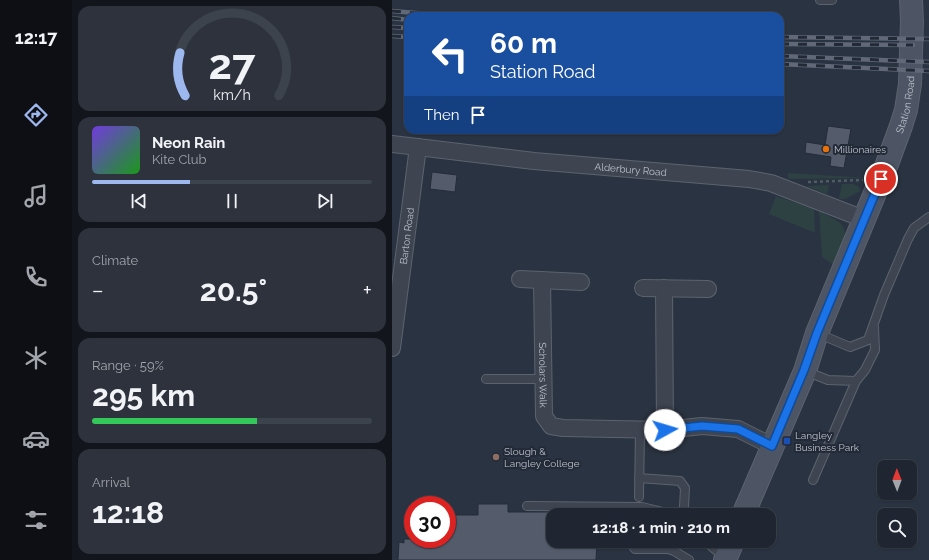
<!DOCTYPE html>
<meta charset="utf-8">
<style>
body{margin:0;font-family:Raleway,sans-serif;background:#2d323d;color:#f1f3f6;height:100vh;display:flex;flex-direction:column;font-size:15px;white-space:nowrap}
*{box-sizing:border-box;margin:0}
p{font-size:13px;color:#a2a5ab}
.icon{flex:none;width:22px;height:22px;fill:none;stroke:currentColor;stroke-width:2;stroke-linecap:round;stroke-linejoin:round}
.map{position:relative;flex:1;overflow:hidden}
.panel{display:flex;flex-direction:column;gap:6px;padding:6px;background:#12151b;width:320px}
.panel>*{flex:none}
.guide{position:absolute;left:12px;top:12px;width:380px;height:122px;border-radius:12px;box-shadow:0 1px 3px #0004,0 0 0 1px #3d434d;background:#1a4fa0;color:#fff;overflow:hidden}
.needle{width:26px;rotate:359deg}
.tools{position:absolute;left:485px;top:460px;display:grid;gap:8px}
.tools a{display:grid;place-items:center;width:40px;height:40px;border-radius:8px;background:#202631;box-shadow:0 1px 3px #0004,0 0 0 1px #3d434d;font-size:20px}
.speed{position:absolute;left:12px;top:496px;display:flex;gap:8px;font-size:20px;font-weight:700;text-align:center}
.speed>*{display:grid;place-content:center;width:52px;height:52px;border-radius:50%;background:#202631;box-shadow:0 1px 3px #0004,0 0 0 1px #3d434d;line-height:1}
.speed .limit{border:6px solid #d22;background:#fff;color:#111}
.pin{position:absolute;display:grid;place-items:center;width:34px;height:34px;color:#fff;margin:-17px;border:2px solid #fff;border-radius:50%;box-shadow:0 1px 4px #0007}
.me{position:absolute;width:44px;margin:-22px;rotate:84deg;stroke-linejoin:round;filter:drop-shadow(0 0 3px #0008)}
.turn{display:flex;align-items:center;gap:14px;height:84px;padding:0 20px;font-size:18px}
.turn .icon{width:52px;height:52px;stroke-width:2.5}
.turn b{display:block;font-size:28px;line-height:34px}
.then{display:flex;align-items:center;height:38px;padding:0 20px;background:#0003;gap:8px;font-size:15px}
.big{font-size:30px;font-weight:700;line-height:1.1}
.panel .tile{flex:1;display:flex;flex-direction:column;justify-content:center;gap:6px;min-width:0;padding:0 14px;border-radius:12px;background:#2d323d}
.panel .dial{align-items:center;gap:0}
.dial svg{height:104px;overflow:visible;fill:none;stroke:#3d434d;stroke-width:7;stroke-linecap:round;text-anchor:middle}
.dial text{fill:#f1f3f6;stroke:none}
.song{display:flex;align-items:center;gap:12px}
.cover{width:48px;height:48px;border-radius:6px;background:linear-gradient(135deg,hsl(260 70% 55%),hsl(120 70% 35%))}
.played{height:4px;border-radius:2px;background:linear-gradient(90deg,#9db8ef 35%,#3d434d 35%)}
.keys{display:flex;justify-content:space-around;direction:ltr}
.heat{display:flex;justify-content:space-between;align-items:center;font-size:22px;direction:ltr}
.charge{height:6px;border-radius:3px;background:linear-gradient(90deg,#34c759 59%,#3d434d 0)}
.trip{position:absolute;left:154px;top:508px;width:230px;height:40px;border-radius:12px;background:#202631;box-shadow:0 1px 3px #0004,0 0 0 1px #3d434d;font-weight:700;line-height:40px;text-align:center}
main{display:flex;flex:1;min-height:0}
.dock{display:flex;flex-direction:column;width:72px;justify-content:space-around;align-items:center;background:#0d0f14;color:#a2a5ab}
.dock .icon{width:28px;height:28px}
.dock .selected{color:#9db8ef}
.dock b{font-size:18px;color:#f1f3f6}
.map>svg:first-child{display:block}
</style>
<main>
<nav class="dock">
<b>12:17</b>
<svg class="icon selected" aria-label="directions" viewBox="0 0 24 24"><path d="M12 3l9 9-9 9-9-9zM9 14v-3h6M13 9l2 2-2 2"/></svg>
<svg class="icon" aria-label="music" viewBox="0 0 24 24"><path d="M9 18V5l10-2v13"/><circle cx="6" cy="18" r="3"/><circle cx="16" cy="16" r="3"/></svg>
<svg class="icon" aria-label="phone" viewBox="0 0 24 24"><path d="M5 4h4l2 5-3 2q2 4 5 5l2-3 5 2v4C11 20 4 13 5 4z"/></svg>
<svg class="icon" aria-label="climate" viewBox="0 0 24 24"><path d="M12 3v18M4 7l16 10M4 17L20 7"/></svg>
<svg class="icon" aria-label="car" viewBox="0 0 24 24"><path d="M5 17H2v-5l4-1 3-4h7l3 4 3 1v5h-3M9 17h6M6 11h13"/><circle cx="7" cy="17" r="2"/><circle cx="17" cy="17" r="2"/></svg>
<svg class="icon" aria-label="filters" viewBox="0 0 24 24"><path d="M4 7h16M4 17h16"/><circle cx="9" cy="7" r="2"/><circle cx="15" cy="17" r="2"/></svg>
</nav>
<section class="panel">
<div class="tile dial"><svg viewBox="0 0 100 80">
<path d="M14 69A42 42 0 1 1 86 69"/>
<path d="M14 69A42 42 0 0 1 10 36" stroke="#9db8ef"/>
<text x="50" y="56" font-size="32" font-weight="700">27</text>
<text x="50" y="72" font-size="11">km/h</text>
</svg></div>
<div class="tile">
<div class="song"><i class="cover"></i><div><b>Neon Rain</b><p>Kite Club</p></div></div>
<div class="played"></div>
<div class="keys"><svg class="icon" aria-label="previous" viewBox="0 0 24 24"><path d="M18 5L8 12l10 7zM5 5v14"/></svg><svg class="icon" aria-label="pause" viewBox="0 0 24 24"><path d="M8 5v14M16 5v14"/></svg><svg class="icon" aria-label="next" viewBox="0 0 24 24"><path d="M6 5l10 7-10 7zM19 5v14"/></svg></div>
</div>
<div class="tile"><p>Climate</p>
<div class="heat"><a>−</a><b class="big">20.5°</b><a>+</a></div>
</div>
<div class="tile"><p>Range · 59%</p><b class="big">295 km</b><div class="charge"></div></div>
<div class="tile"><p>Arrival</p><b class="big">12:18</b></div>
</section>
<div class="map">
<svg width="537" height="560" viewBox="0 0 537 560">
<rect width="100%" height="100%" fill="#2a3341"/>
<path fill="#2d4143" d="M396 173 478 178 396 179Z
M450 184H461L467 187 468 191 453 199H448L447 198Z
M437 185 435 194 414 186Z
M384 196 422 209 423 233 377 214Z
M427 211C434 215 443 218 449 224 459 233 446 255 442 265L430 257Z"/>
<path fill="#545c6c" stroke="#252c39" d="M436 126 459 129 452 168 438 166 439 157 413 153 414 142 433 145Z
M40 172 65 175 63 192 38 189Z
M86 504H116V512H161V541H205L204 560H6L7 542 12 543V539H55V515H86Z"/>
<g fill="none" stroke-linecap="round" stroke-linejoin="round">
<g stroke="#5c636f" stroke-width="10">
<path id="service" d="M428 0H440
M427 334 458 347 476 340 492 295 516 239 522 228 537 217
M413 371 436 380 464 381 473 370 483 350 482 327
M94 379H151
M247 478 288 481 293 488 292 507
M421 480 464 381
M247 497 248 430
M135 506 250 507 283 515
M239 541 240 545 243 549H276L282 551 297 560
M313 541 332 557"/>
</g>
<g stroke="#5c636f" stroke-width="18">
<g id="minor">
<path id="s1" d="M0 144 142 161 357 179 379 183 472 219"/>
<path d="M128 279 189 282"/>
<path id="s2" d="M150 280 152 416 159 426 171 428 273 430 310 426 346 429 380 446"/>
<path d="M251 288 316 289"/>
<path d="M272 288 273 430"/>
<path id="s3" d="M0 348 26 147"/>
</g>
</g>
<g stroke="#5c636f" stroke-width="24">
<g id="secondary">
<path id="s4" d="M351 515 413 371 425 333 495 164 509 126 514 110 518 84 520 21 519 0"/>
<path d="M333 560 341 541"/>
</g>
</g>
<path stroke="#4d5d61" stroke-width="2.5" stroke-dasharray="3 3" stroke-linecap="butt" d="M416 182 471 180"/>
<use href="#service" stroke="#3e4551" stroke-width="8"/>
<use href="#minor" stroke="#3e4551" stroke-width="16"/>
<use href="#secondary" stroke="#4d5464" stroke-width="22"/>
<g stroke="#616978" stroke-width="4.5">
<path id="rail" d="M0 11 59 16
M0 18 16 20
M0 27 16 28
M0 36 16 37
M388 37 537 39
M388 44 521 45
M388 56 537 62
M388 64 537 71"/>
</g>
<use href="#rail" stroke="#232a37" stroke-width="3" stroke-dasharray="9" stroke-linecap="butt"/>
</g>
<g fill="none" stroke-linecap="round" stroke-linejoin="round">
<g stroke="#114b97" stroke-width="10">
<path id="route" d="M273 430 310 426 346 429 380 446 412 370 425 333 489 179"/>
</g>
<use href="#route" stroke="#1a73e8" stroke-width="7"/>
</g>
<circle fill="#e8710a" stroke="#232a37" stroke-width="1.5" cx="434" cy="149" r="4"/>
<rect fill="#1a4fb4" stroke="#232a37" stroke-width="1.5" x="391" y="437" width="8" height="8" rx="2"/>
<circle fill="#8d6e63" stroke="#232a37" stroke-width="1.5" cx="104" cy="457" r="4"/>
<g text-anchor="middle" stroke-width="4" stroke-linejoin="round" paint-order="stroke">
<g font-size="10" fill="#bbc1cb" stroke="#232a37">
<text dy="4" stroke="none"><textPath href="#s4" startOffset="442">Station Road</textPath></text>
<text dy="4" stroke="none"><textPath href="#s1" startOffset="240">Alderbury Road</textPath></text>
<text dy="4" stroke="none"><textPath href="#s3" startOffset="113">Barton Road</textPath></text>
<text dy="4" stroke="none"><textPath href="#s2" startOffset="95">Scholars Walk</textPath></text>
</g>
<g font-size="10" fill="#bbc1cb" stroke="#232a37" text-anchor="start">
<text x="442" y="153">Millionaires</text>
<text x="403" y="439">Langley<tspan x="403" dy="12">Business Park</tspan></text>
<text x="112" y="455">Slough &amp;<tspan x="112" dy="12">Langley College</tspan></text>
</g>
</g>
</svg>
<div class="tools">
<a><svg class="needle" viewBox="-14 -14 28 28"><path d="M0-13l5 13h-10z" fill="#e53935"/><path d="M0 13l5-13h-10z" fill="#a2a5ab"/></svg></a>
<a><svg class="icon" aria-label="search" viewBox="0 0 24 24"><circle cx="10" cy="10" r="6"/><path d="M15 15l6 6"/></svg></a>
</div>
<div class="speed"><div class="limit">30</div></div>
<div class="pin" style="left:489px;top:179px;background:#d93025"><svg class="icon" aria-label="arrive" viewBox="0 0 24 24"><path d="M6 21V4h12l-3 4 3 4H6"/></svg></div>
<svg class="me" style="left:273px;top:430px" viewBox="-20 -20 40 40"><circle r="19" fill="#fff"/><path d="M0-13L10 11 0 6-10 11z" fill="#1a73e8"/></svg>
<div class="trip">12:18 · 1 min · 210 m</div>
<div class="guide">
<div class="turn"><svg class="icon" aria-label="left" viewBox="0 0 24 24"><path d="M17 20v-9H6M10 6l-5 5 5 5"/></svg><div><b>60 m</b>Station Road</div></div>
<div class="then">Then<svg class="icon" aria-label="arrive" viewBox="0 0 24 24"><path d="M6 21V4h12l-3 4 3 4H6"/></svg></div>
</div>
</div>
</main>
